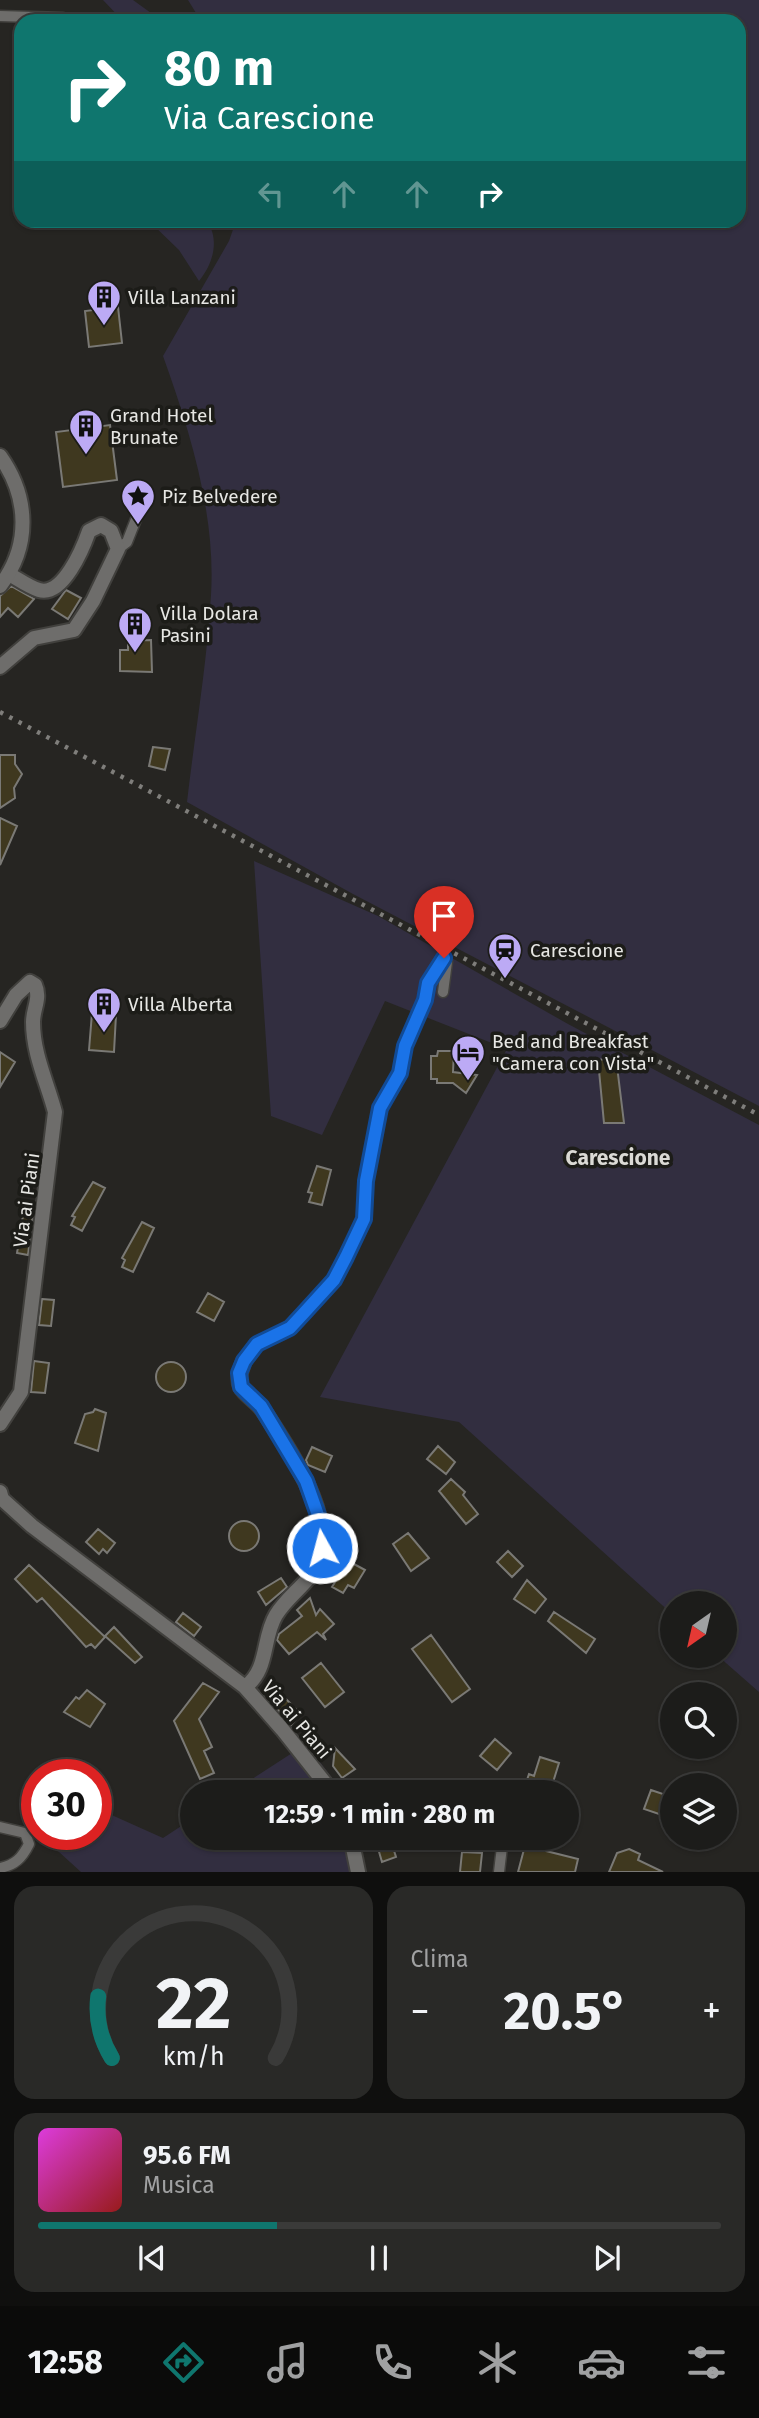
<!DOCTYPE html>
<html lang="it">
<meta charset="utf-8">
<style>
body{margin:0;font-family:"Fira Sans",sans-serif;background:#292927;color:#f1f3f6;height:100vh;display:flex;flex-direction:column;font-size:26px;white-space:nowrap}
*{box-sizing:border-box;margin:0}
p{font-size:23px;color:#a0a1a2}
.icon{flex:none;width:38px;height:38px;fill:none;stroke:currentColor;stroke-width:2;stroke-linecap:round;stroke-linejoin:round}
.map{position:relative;height:1872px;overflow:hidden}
.drawer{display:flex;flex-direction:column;gap:14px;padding:14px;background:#0f0f0e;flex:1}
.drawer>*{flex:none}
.top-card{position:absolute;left:14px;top:14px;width:732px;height:214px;border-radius:21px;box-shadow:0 2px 5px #0004,0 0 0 2px #3a3a39;background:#0f766e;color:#fff;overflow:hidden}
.needle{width:46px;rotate:214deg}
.tools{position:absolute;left:660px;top:1591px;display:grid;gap:14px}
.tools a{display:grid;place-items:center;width:77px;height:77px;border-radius:50%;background:#1c1c1a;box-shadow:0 2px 5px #0004,0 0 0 2px #3a3a39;font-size:35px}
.speed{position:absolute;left:21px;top:1759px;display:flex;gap:14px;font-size:35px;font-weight:700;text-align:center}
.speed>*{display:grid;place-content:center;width:91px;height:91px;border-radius:50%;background:#1c1c1a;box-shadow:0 2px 5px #0004,0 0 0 2px #3a3a39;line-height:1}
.speed .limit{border:10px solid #d22;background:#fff;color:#111}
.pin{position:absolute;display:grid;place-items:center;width:60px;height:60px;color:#fff;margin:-72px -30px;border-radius:50% 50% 50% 0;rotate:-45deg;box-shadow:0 0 7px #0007}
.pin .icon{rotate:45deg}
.me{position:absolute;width:77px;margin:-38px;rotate:353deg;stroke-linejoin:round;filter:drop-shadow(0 0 5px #0008)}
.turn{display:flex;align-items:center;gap:24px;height:147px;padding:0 35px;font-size:32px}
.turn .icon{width:91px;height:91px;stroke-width:2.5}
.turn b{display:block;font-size:49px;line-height:60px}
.lanes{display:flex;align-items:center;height:66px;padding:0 35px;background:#0003;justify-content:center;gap:35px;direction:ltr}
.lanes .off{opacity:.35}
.big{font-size:52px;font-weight:700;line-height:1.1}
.drawer .tile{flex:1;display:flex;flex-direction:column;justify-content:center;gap:10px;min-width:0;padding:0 24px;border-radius:21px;background:#292927}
.drawer .dial{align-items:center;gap:0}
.dial svg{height:182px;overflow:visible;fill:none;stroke:#3a3a39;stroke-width:7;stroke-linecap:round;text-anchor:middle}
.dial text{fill:#f1f3f6;stroke:none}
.song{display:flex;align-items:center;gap:21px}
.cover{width:84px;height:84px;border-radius:10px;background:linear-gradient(135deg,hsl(300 70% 55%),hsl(0 70% 35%))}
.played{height:7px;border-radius:4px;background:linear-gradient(90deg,#0f766e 35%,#3a3a39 35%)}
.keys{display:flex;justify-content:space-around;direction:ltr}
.heat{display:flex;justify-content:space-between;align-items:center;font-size:38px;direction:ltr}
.drawer .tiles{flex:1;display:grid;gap:14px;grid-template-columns:1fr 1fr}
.tile:last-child{grid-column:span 2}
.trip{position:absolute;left:180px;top:1780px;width:399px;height:70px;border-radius:35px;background:#1c1c1a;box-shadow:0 2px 5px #0004,0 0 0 2px #3a3a39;font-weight:700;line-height:70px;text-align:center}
.menu{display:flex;height:112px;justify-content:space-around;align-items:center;background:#0b0b0a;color:#a0a1a2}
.menu .icon{width:49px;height:49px}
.menu .active{color:#0f766e}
.menu b{font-size:32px;color:#f1f3f6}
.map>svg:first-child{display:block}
</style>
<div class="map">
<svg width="759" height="1872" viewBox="0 0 759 1872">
<rect width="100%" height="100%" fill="#262522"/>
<path fill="#322e40" d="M103 0H133L162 21H123Z
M188 0H759V1106L353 894 187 802C195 733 207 664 211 595 216 515 190 431 163 356L229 241 236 221 738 220V21H201Z
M149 221H207C220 240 213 264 199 281L179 250Z
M254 861 378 916 568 1024 759 1125V1692L718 1656H724V1603H672V1614L459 1422 320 1397 507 1049 385 1001 322 1135 271 1116Z
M306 1744 343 1792H232Z
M96 1808 163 1838 192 1819V1838H356L363 1872H81L48 1842 56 1834H96Z"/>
<path fill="#3f381f" stroke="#7a7975" stroke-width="2" d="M118 307 122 343 89 347 85 311Z
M110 425 117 480 63 487 56 432Z
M11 586 34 599 18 617 8 608 0 617V596Z
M66 590 81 598 68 619 52 609Z
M151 640 152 672 120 671V650H128V641Z
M153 747 170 749 165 770 149 766Z
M0 755H15V764L22 774 14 788 15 798 0 808Z
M0 818 17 826 0 865Z
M92 1013 116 1015 114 1052 89 1050Z
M438 1051H454L453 1072 477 1075 466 1093 453 1083H437V1079H431V1056H437Z
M0 1052 15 1062 0 1087Z
M616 1058 624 1123H604L598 1060Z
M317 1166 331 1170 322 1205 309 1202 312 1193 308 1192Z
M93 1182 105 1188 82 1231 71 1225 75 1217 72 1216Z
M25 1203 34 1204 28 1255 17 1253Z
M142 1222 154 1228 133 1272 122 1267 125 1260 122 1258Z
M208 1293 224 1302 214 1321 197 1312Z
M42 1299 54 1300 51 1326 39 1325Z
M34 1361 49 1363 45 1393 31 1392Z
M156 1377a15 15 0 1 1 30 0a15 15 0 1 1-30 0Z
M95 1409 106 1413 98 1451 75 1443 85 1414 93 1412Z
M438 1446 455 1462 446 1474 427 1459Z
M312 1447 332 1456 325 1472 308 1465 306 1460Z
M451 1479 465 1492 463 1495 478 1514 466 1524 439 1491Z
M229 1536a15 15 0 1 1 30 0a15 15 0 1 1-30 0Z
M98 1529 115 1543 107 1553 103 1549 99 1554 86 1542Z
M408 1533 429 1558 411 1571 393 1544Z
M508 1551 523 1566 512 1577 497 1562Z
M341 1557 365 1570 354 1588 348 1585 343 1593 332 1587 337 1579 331 1575Z
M29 1565 105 1637 95 1648 91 1644 86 1647 42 1598 37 1602 15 1579Z
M281 1578 287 1587 266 1605 258 1592Z
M527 1580 546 1599 535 1613 514 1599Z
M310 1598 316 1615 320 1609 334 1624 323 1634 326 1640 317 1632 289 1654 277 1640 279 1634 302 1616 297 1610Z
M554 1612 595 1639 586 1653 548 1621Z
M183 1613 201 1627 194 1636 176 1622Z
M114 1627 142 1657 135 1663 105 1636Z
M431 1635 470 1689 452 1702 412 1649Z
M321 1663 344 1692 325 1707 302 1678Z
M203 1683 219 1692 199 1719 212 1747 204 1751 214 1773 200 1779 174 1721Z
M87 1690 105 1704 90 1727 64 1712 76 1697 79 1699Z
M279 1696H283L301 1714 291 1725 271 1702Z
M495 1739 511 1753 497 1770 480 1756Z
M335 1748 355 1769 342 1778 333 1766Z
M540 1757 559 1763 550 1792H523L529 1774 534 1776Z
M651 1790 669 1796 662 1815 644 1809Z
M375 1838H390L396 1857 382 1862Z
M527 1838H550L546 1851 578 1859 575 1872H518Z
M629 1849 640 1854 638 1860 663 1872H609L617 1853Z
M462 1852 482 1853 480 1872H460Z"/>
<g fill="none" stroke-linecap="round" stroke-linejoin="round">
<g stroke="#41403d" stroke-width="13">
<path id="service" d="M0 16 63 18 66 21
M118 549 127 542 146 494
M244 1361 257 1344 290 1328 303 1314 334 1280 346 1257 364 1219 366 1181 380 1108 400 1073 405 1046 425 1000 428 983 444 958 447 962 443 992
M0 1827 25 1833 29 1844C22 1858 15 1865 0 1868
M499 1872 503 1838"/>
</g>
<g stroke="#41403d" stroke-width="18">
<path id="minor" d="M0 667 34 638 74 630 93 601 118 549 111 531 101 525 89 531C83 548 63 597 39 590 29 587 18 579 9 574
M0 1021 16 995 30 982 35 985C41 998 33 1009 33 1022 33 1054 47 1082 55 1112L21 1392 0 1424
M244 1361C241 1369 237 1378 241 1387 245 1395 257 1401 263 1410 287 1446 335 1516 319 1561 310 1583 288 1595 276 1615 262 1638 269 1670 245 1687
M0 1492 2 1499 32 1526 245 1687 282 1729 332 1792
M351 1838 358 1872"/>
</g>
<g stroke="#41403d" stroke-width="18">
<path id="tertiary" d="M0 456C29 497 31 546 0 586"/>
</g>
<use href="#service" stroke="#6e6d6b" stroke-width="10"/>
<use href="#minor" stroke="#6e6d6b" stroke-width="14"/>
<use href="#tertiary" stroke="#6e6d6b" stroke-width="14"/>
<path stroke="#7f7e7b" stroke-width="4.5" stroke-dasharray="3.5 7" stroke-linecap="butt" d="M0 712 759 1115"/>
</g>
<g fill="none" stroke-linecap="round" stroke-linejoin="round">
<g stroke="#114b97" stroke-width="18">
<path id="route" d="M322 1548 318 1515 306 1481 261 1406 241 1387 239 1373 244 1361 257 1344 290 1328 303 1314 334 1280 346 1257 364 1219 366 1181 380 1108 400 1073 405 1046 425 1000 428 983 444 958"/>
</g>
<use href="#route" stroke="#1a73e8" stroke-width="12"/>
</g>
<defs>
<g id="building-pin" transform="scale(1.75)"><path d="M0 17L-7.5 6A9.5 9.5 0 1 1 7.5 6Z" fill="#bcaaf5" stroke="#1c1c18"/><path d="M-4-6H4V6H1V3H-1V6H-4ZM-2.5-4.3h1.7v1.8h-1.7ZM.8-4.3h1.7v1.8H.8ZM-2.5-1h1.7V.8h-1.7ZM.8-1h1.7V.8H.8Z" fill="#111"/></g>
<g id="sight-pin" transform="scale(1.75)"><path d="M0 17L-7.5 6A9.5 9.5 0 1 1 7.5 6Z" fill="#bcaaf5" stroke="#1c1c18"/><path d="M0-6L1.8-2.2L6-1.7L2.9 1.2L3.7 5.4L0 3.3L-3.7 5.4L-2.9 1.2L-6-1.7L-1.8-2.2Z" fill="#111"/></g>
<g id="station-pin" transform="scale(1.75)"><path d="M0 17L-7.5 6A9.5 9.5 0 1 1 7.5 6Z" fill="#bcaaf5" stroke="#1c1c18"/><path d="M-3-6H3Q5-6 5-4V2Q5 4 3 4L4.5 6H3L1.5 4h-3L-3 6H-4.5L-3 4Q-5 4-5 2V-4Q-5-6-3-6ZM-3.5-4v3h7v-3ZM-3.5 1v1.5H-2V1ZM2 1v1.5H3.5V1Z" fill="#111"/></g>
<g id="hotel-pin" transform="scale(1.75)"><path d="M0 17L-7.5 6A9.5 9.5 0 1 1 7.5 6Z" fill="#bcaaf5" stroke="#1c1c18"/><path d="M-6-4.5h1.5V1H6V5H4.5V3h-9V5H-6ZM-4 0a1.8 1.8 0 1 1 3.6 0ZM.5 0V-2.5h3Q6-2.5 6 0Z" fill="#111"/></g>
</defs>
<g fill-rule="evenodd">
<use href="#building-pin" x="104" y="297"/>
<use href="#building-pin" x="86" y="426"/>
<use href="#sight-pin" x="138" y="496"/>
<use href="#building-pin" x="135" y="624"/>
<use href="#station-pin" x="505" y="950"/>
<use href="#building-pin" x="104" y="1004"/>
<use href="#hotel-pin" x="468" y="1052"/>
</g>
<g text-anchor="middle" stroke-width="7" stroke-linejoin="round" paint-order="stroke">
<g font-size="19" fill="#e7e7e4" stroke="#1c1c18" text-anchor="start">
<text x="128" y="304">Villa Lanzani</text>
<text x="110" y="422">Grand Hotel<tspan x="110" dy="22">Brunate</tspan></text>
<text x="162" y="503">Piz Belvedere</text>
<text x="160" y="620">Villa Dolara<tspan x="160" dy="22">Pasini</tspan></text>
<text x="530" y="957">Carescione</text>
<text x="128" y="1011">Villa Alberta</text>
<text x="492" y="1048">Bed and Breakfast<tspan x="492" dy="22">"Camera con Vista"</tspan></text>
</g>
<g font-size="19" fill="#e7e7e4" stroke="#1c1c18">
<text transform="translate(26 1200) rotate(-82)" y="7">Via ai Piani</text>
<text transform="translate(297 1719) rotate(50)" y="7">Via ai Piani</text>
</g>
<g font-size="21" font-weight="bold" fill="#dbdad5" stroke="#1c1c18">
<text x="618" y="1165">Carescione</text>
</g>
</g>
</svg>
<div class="tools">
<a><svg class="needle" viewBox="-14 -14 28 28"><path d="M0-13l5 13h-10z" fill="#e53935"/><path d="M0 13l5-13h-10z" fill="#a0a1a2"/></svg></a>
<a><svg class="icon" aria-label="search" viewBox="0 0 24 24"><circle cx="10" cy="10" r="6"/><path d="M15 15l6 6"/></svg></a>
<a><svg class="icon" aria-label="layers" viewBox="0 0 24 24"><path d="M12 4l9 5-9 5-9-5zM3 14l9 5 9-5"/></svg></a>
</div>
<div class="speed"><div class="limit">30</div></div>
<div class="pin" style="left:444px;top:958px;background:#d93025"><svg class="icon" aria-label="arrive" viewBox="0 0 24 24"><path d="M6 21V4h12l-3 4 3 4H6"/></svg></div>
<svg class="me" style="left:322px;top:1548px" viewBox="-20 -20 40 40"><circle r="17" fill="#1a73e8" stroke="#fff" stroke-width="3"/><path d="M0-11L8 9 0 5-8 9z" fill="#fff"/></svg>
<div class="trip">12:59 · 1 min · 280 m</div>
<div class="top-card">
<div class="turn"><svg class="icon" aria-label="right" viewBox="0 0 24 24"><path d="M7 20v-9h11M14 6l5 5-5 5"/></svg><div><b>80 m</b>Via Carescione</div></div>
<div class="lanes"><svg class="icon off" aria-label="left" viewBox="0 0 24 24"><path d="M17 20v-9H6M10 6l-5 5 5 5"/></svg><svg class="icon off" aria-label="ahead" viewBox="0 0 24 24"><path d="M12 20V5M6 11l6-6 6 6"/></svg><svg class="icon off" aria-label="ahead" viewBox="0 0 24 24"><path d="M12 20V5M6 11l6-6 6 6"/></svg><svg class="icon" aria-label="right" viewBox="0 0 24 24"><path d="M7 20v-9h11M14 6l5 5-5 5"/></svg></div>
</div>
</div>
<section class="drawer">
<div class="tiles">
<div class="tile dial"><svg viewBox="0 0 100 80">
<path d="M14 69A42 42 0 1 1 86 69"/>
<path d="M14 69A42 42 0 0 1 8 42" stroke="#0f766e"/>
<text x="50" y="56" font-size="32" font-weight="700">22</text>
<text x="50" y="72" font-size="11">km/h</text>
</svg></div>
<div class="tile"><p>Clima</p>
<div class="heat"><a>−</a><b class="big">20.5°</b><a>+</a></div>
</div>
<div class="tile">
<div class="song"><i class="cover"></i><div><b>95.6 FM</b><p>Musica</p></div></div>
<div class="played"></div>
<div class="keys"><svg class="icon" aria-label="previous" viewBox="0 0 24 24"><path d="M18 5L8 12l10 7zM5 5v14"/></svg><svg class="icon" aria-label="pause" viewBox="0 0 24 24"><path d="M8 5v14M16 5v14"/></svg><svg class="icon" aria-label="next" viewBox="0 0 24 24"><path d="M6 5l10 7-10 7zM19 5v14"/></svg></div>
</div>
</div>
</section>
<nav class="menu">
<b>12:58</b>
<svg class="icon active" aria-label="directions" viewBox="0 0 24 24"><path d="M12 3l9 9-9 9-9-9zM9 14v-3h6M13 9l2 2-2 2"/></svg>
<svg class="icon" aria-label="music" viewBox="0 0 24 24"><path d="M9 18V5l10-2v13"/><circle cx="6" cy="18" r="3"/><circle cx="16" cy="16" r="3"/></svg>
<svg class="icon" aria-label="phone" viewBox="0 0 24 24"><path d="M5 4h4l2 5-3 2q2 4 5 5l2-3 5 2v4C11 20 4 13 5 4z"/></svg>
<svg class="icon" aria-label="climate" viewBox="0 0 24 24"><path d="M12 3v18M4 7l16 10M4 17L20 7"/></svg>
<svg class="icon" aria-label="car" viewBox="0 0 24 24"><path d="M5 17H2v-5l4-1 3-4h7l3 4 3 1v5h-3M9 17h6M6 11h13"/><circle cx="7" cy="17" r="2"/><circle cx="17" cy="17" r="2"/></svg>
<svg class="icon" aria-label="filters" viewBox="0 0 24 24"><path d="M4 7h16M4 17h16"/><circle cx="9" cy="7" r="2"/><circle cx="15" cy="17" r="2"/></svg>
</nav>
